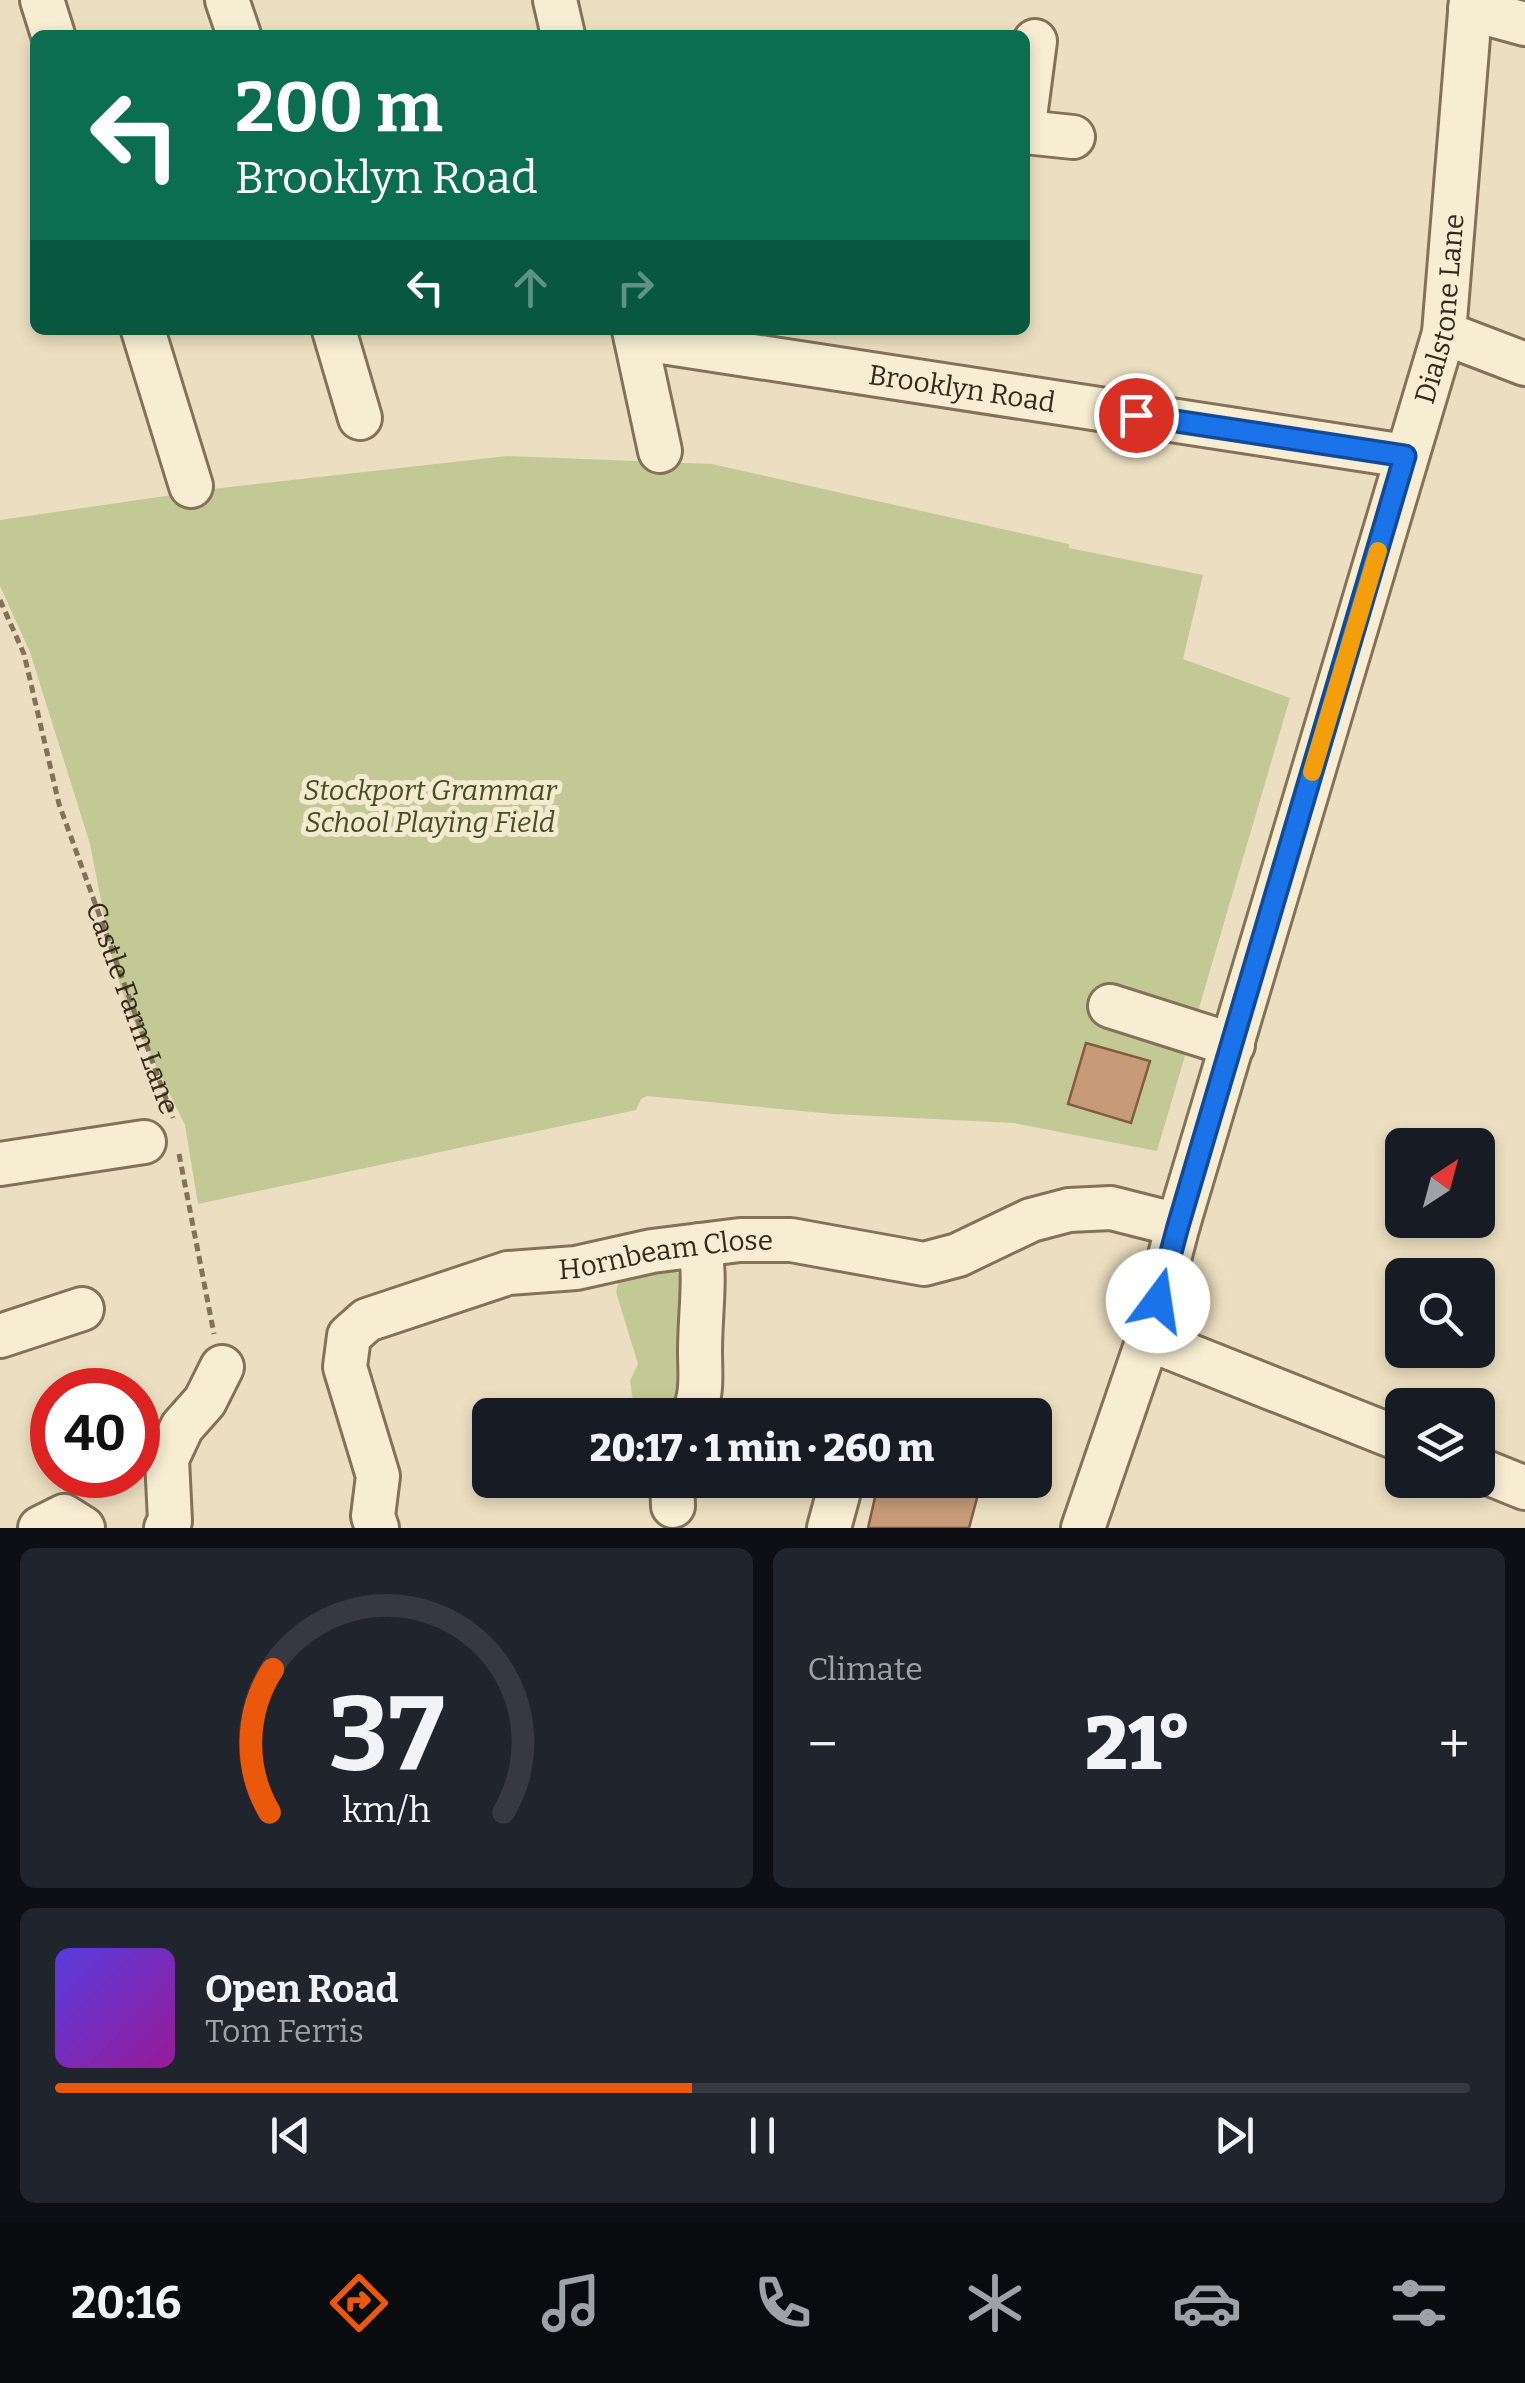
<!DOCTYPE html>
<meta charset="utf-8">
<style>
body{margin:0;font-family:Bitter,serif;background:#20242c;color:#f1f3f6;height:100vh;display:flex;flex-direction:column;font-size:38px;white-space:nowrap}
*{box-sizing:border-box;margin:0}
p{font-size:32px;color:#9ea1a6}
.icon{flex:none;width:55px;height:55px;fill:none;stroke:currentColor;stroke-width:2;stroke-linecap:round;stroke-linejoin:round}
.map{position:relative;height:1528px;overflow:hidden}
.sheet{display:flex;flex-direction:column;gap:20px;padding:20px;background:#0d0f14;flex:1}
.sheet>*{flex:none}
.banner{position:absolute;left:30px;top:30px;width:1000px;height:305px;border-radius:15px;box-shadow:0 5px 15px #0003;background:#0b6e4f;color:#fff;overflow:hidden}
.needle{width:65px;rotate:36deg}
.fabs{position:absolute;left:1385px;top:1128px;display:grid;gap:20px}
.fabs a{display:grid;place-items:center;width:110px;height:110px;border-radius:15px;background:#171b24;box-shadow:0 5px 15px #0003;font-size:50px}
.speed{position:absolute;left:30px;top:1368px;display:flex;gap:20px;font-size:50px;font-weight:700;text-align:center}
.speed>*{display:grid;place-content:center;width:130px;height:130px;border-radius:50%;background:#171b24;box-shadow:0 5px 15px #0003;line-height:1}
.speed .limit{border:15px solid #d22;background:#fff;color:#111}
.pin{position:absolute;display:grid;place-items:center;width:85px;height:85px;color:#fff;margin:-42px;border:5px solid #fff;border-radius:50%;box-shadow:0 2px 10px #0007}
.me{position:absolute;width:110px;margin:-55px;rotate:14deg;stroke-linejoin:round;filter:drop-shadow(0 0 8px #0008)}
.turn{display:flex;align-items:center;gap:35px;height:210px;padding:0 40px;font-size:45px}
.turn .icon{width:130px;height:130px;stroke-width:2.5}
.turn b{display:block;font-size:70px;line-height:85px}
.lanes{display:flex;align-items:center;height:95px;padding:0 40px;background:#0003;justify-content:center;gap:50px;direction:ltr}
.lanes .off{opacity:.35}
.big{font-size:75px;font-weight:800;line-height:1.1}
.sheet .tile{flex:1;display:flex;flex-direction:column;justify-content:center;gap:15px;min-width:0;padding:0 35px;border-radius:15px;background:#20242c}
.sheet .dial{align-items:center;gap:0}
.dial svg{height:260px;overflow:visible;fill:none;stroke:#363941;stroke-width:7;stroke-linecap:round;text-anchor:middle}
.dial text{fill:#f1f3f6;stroke:none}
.song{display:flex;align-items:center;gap:30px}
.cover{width:120px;height:120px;border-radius:15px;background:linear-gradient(135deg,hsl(250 70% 55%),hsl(300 70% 35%))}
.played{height:10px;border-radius:5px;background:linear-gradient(90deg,#ea580c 45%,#363941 45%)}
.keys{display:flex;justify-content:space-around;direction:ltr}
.heat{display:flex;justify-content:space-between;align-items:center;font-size:55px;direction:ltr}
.sheet .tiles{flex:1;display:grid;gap:20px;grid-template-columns:1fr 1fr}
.tile:last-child{grid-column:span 2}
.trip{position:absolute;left:472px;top:1398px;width:580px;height:100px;border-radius:15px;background:#171b24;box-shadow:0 5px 15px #0003;font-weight:800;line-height:100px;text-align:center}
.dock{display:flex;height:160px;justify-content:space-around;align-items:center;background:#090b0e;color:#9ea1a6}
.dock .icon{width:70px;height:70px}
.dock .current{color:#ea580c}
.dock b{font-size:45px;color:#f1f3f6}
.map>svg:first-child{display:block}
</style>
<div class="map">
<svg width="1525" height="1528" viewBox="0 0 1525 1528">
<rect width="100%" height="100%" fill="#ecdfc1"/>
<path fill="#c2c995" d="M507 456 712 464 1069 544V548L1203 575 1183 659 1290 698 1157 1151 1014 1123 833 1114 647 1096 641 1099 636 1110 198 1204 185 1125 127 1007 113 962 90 844 30 652 0 586V520L221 488Z
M676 1271 685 1284 678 1415H635L630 1381 638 1364 616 1292 619 1281Z"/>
<path fill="#c89b78" stroke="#825b40" stroke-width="2.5" d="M1086 1043 1150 1061 1131 1123 1068 1104Z
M879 1480H954L980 1487 969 1528H868Z"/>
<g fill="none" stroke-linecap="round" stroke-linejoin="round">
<g stroke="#847159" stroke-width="48">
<g id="minor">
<path d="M42 0 53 35"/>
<path d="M227 0 239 35"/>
<path d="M555 0 563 35"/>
<path d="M1470 9 1525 24"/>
<path d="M1025 117 1035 41"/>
<path d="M1025 132 1073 137"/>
<path d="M143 330 191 486"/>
<path d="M334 330 360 418"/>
<path d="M634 330 660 451"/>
<path d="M1444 333 1525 364"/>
<path id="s2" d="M636 338 1405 456"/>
<path d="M1110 1006 1233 1045"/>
<path d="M0 1164 144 1142"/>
<path d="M0 1336 82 1309"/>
<path d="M1148 1339 1402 1440"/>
<path d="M693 1415C703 1394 700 1373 700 1351 700 1314 706 1281 700 1245"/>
<path d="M1478 1469 1525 1488"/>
<path d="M672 1480 673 1506"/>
<path d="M40 1528 64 1516 83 1528"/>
<path d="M166 1528 170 1521 167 1459 182 1427 205 1401 222 1367"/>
<path id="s3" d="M377 1528 373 1516 378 1476 345 1367 349 1336 367 1320 508 1273 576 1268 652 1251 740 1240H791L924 1264 958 1255 1031 1220 1069 1210 1111 1208 1178 1225"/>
<path d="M829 1528 842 1480"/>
<path id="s4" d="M1083 1528 1148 1339 1178 1225 1444 333 1471 0"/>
</g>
</g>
<g stroke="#847159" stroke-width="5" stroke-dasharray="8 5" stroke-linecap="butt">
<path id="s1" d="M0 600 24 654 59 804 173 1118"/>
<path d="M179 1154 214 1334"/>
</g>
<use href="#minor" stroke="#f7edd3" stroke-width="42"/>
</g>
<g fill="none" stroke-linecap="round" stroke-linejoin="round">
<g stroke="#114b97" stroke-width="25">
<path id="route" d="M1136 415 1405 456 1178 1226 1158 1301"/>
</g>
<use href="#route" stroke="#1a73e8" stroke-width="18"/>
<path stroke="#f59e0b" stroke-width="18" d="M1312 772 1378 551"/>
</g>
<g text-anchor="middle" stroke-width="10" stroke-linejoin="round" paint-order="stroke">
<g font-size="28" fill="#34291d" stroke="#f3ead0">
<text dy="10" stroke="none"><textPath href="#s4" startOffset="1272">Dialstone Lane</textPath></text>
<text dy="10" stroke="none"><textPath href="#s2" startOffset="330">Brooklyn Road</textPath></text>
<text dy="10" stroke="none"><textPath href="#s1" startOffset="430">Castle Farm Lane</textPath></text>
<text dy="10" stroke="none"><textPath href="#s3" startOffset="530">Hornbeam Close</textPath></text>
</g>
<g font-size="28" font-style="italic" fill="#445024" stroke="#f3ead0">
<text x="430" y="800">Stockport Grammar<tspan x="430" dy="32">School Playing Field</tspan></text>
</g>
</g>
</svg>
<div class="fabs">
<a><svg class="needle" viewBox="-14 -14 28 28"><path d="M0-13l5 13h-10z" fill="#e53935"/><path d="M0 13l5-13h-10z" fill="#9ea1a6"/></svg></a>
<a><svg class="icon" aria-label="search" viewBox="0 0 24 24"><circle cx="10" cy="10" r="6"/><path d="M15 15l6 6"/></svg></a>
<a><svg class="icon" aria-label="layers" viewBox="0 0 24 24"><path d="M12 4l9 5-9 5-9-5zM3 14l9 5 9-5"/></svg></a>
</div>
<div class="speed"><div class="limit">40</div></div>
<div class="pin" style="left:1136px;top:415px;background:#d93025"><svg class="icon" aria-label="arrive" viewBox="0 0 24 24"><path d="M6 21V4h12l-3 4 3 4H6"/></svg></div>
<svg class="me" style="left:1158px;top:1301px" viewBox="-20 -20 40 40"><circle r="19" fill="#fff"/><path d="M0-13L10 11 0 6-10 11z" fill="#1a73e8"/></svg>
<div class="trip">20:17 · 1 min · 260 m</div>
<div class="banner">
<div class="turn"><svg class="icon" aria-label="left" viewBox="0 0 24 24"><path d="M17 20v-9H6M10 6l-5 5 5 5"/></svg><div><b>200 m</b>Brooklyn Road</div></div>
<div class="lanes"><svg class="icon" aria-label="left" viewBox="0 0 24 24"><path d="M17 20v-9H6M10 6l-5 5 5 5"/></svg><svg class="icon off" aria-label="ahead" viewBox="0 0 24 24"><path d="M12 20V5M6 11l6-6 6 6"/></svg><svg class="icon off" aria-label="right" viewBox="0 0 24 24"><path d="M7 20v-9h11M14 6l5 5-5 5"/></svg></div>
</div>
</div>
<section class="sheet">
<div class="tiles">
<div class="tile dial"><svg viewBox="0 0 100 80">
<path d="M14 69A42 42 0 1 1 86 69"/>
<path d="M14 69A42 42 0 0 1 15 25" stroke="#ea580c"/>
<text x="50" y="56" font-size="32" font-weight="700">37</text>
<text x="50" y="72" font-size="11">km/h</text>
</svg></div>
<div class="tile"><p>Climate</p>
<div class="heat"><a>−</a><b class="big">21°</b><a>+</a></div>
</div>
<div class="tile">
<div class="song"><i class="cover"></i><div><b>Open Road</b><p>Tom Ferris</p></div></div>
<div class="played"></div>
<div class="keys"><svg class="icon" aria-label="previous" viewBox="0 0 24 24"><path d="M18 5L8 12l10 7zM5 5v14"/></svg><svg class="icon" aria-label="pause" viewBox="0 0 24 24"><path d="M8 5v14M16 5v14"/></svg><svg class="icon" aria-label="next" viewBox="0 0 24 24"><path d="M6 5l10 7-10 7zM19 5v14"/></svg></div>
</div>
</div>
</section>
<nav class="dock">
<b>20:16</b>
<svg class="icon current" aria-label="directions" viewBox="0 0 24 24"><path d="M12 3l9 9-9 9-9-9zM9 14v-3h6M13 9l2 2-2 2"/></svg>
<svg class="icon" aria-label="music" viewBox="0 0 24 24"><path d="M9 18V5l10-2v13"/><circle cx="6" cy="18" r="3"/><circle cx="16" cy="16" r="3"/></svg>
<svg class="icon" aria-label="phone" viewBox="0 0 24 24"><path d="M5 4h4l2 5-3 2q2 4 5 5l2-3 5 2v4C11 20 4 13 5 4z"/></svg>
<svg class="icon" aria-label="climate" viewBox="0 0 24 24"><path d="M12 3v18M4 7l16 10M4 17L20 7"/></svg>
<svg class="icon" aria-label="car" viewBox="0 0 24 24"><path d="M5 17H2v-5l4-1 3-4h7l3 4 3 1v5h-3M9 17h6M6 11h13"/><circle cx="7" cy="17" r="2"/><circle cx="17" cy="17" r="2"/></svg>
<svg class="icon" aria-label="filters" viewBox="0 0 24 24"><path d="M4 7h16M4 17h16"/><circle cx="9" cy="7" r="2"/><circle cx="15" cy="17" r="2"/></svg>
</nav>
